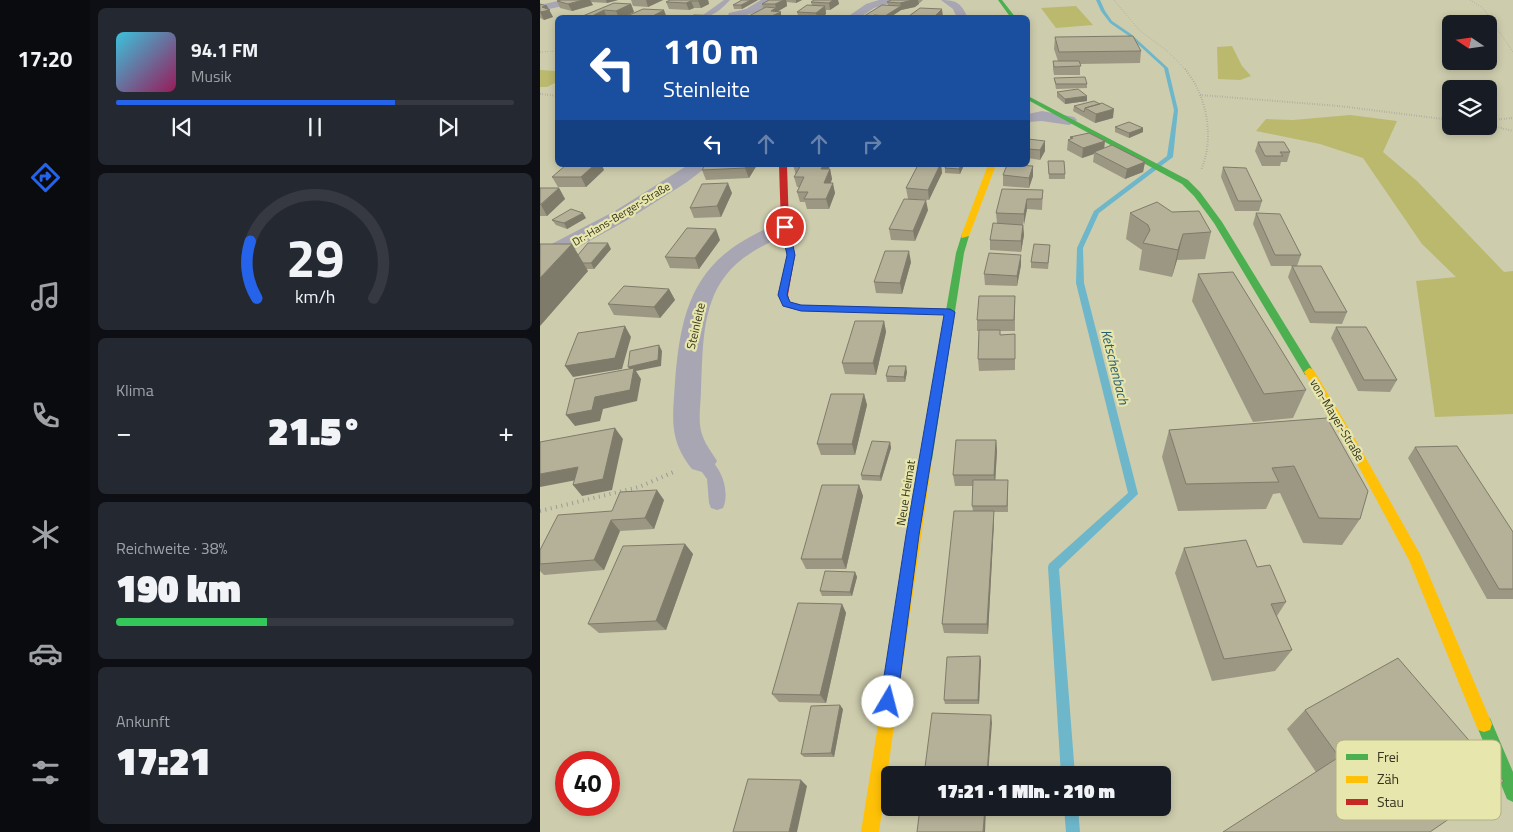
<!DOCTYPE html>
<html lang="de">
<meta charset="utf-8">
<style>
body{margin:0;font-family:"Titillium Web",sans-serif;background:#242831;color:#f1f3f6;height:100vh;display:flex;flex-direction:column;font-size:19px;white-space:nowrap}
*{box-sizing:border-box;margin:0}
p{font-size:16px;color:#9ea1a6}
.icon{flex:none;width:28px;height:28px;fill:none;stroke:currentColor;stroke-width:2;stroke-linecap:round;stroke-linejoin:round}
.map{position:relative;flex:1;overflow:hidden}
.drawer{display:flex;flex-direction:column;gap:8px;padding:8px;background:#0d0f14;width:450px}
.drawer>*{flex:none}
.banner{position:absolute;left:15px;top:15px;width:475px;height:152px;border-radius:8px;box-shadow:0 2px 8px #0003;background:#1a4fa0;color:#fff;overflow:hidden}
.needle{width:32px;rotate:283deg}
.fabs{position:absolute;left:902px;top:15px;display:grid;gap:10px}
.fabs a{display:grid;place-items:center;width:55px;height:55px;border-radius:8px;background:#171b24;box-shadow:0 2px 8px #0003;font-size:25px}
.speed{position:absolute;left:15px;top:751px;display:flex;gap:10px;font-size:25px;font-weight:700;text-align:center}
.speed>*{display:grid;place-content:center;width:65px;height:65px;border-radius:50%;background:#171b24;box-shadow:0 2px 8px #0003;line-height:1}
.speed .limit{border:8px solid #d22;background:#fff;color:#111}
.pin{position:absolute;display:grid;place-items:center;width:42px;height:42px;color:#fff;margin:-21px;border:2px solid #fff;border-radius:50%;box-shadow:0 1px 5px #0007}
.me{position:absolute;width:55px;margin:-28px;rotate:8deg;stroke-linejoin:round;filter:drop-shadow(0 0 4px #0008)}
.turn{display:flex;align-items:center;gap:18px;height:105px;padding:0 25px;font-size:22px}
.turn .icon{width:65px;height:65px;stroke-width:2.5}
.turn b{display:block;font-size:35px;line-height:42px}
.lanes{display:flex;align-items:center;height:48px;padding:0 25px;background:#0003;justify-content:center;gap:25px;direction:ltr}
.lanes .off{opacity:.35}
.big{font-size:38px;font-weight:800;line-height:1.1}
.drawer .tile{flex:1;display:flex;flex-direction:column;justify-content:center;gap:8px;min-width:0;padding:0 18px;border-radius:8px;background:#242831}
.drawer .dial{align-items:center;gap:0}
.dial svg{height:130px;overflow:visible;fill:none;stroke:#363941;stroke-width:7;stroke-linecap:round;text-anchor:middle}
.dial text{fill:#f1f3f6;stroke:none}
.song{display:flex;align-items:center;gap:15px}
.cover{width:60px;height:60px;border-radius:8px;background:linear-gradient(135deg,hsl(190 70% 55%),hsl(330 70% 35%))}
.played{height:5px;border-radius:2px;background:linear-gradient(90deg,#2563eb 70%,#363941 70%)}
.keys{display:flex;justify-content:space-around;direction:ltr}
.heat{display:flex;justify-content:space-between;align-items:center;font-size:28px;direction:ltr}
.charge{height:8px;border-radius:4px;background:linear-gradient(90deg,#34c759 38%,#363941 0)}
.trip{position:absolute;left:341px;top:766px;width:290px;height:50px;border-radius:8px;background:#171b24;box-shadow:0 2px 8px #0003;font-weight:800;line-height:50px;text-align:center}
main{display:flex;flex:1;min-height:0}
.menu{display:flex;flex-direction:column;width:90px;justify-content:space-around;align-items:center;background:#090b0e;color:#9ea1a6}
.menu .icon{width:35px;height:35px}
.menu .active{color:#2563eb}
.menu b{font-size:22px;color:#f1f3f6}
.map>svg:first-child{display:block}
</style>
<main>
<nav class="menu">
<b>17:20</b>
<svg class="icon active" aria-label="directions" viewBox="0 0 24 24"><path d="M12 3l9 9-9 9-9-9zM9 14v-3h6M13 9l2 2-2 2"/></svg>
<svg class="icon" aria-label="music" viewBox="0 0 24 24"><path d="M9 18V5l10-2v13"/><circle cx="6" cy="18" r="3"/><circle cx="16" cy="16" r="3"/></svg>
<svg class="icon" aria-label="phone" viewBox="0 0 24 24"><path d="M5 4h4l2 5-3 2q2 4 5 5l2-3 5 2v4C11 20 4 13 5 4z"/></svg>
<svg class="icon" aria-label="climate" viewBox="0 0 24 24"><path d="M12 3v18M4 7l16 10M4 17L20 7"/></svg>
<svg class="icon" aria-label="car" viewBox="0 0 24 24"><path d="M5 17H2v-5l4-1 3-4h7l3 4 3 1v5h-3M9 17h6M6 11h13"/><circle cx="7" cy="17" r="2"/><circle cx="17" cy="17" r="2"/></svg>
<svg class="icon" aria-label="filters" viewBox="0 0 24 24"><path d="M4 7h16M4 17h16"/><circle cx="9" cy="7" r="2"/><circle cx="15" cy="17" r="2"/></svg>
</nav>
<section class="drawer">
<div class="tile">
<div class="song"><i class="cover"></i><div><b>94.1 FM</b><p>Musik</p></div></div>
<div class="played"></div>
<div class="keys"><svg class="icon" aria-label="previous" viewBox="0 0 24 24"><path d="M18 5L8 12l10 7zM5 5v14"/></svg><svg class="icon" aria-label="pause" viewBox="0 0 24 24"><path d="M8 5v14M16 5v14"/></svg><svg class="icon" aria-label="next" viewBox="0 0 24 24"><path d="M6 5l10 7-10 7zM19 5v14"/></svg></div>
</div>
<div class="tile dial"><svg viewBox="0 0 100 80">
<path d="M14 69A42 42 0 1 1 86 69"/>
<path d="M14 69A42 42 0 0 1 10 34" stroke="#2563eb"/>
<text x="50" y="56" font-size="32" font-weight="700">29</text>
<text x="50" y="72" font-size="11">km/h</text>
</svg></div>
<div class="tile"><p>Klima</p>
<div class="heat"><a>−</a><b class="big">21.5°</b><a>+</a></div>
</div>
<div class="tile"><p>Reichweite · 38%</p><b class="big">190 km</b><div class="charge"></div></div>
<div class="tile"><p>Ankunft</p><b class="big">17:21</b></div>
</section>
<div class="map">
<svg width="973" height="832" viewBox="0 0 973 832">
<rect width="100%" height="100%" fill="#cdccad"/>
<path fill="#bbb96e" d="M536 6 553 25 516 28 501 8Z
M692 46 702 66 711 76 700 80 678 79 677 47Z
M0 70 17 71V82L7 87H0Z
M810 115 857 121 843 152 877 181 964 272 973 271V414L895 417 876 281 916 277 882 244 823 158 780 144 716 131 726 119 753 120Z"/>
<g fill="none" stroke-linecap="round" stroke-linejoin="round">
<path fill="#6eb6ca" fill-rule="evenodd" d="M556 0H560L565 11 572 21 591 34 628 68 638 110 633 157 559 213 543 248 544 283 598 494 519 569 535 775H521L508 567 509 564 588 493 536 283 537 248 554 211 627 156 634 110 624 68 589 36 570 23 561 11Z
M524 808H538L540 832H526Z"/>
<path stroke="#9c9a9b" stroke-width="1" stroke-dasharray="0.5 2" stroke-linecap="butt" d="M574 0 599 30 626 50 646 70
M930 0 943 8 973 52
M0 52 18 51"/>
<path stroke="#9c9a9b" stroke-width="2" stroke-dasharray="0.5 2" stroke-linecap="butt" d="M645 69C667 96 675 138 661 170
M0 94 18 96
M660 95 799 106 911 120
M949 120 973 118
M949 125 973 131"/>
<path stroke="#9c9a9b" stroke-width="4" stroke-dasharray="1 4.5" stroke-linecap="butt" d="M0 511 99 487 136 471"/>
<path fill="#a8a6b3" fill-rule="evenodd" d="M184 0H190C182 9 171 18 159 18Z
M162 455C180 461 191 491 183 508L177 510 171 508 169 503 167 479 154 461 156 457Z"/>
<path fill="#a8a6b3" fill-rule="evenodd" d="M22 0H42L41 2 0 11V5Z
M221 0H234C223 11 205 18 189 17L188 15 189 13 206 9Z
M339 0H355L354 2 334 8 319 18H306L326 4Z
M401 0C417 0 421 3 428 18H417L413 9Z
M502 111 534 117 537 120 534 123 529 125 502 121 488 122V114Z
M148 165H169L147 182 89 219 28 253 0 264V250L75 211Z
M245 221 252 223 255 227 252 231C229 243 202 254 186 275 161 306 163 352 161 389 161 403 158 417 161 431 164 443 171 451 177 461L172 469 162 472 152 469C128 439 133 417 135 382 140 319 150 269 210 237 221 231 233 224 245 221Z"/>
<path fill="#4caf50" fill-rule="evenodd" d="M458 0H462L476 18H471Z
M488 96 648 180 660 192 682 222 774 372 773 375H765L674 223 654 196 642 184 488 100Z
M422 234 429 236 424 253 392 460 390 463H382L380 460 416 253Z
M944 716 950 718 973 772V802L967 799 936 724 938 718Z"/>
<path fill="#ffc107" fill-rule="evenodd" d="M448 165H456L429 236 422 238 421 236Z
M769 368 773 369 815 439 880 554 952 724 950 730 944 732 938 730 869 560 807 445 764 372Z
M386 455 390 457 392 460 339 832H321L380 460 382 457Z"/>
<path fill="#c62828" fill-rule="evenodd" d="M239 165H247L249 227 255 255 248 295 250 302 261 305 410 309 415 312 413 314 261 311 243 306 238 295 247 255 241 227Z"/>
</g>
<path fill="#9c9783" d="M21 0H78L67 3 51 2 53 5 32 11 20 8 17 1Z
M91 0H123L108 7 93 6Z
M168 0 169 4 161 8H154L149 10 129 9 126 2Z
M202 0H218L202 9H194L193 5Z
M229 0H262L256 3 247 2V6L237 11 241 12V15L237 18H208L207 17 223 9 222 4Z
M274 0H298L299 4 290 10H286V14L281 18H259L257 12 272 6 271 2Z
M351 0H383L375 7 361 10 349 18H321L348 5 347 2Z
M74 3 91 4 94 12 82 18H38Z
M0 4 7 6 13 17 4 20 0 18Z
M515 37 601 51 600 63 540 64V75H514L513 69V61H518L514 49Z
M514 78 547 84V88L516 89Z
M517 92 547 101 525 104 517 97Z
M560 104 573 118 555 123 533 111 534 106Z
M575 127 603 128V132L589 138 575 132Z
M530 137 605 162 603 172 585 179 553 162 554 154 542 158 527 150 528 140 530 139Z
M488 139 505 151 500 160 488 158Z
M718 142 750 152 747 162H741L740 166H722L715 151Z
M508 161 525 174V179H509Z
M217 165 209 178 166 180 162 170Z
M253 165H290L288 169H290L292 179 291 183 295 193 289 209H267L265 202H260L257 192 259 187H257L254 177 256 175Z
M378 165H401L402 173 389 200 368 199 366 188Z
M406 165H424L420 174 405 173V168Z
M493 166V176L489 188 463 186V175Z
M683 167 722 201 719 211H695L681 177Z
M64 170 46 187H18L12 177Z
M0 188H19L25 199 7 216H0Z
M503 190 502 210 487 209 483 225 484 235 481 252 450 250V240L457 223 456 213Z
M192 193 181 217 154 218 150 208Z
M388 210 375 241 351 240 349 229Z
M632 212 671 232 665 259 637 260 632 277 599 270 602 250 586 239 590 213Z
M716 213 761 255 757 266 807 312 802 324 770 323 748 277 752 266H731L713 224Z
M46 218 27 229 16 225 12 220Z
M180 240 159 269 130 268 125 257Z
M71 249 54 269H46L48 271 0 326 38 255Z
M510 250 508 269 491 268V262Z
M371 262 362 294 336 293 334 282Z
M481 265 477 286 445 285 444 274Z
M658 274 766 390 753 418 713 422 652 301Z
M129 289 135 300 120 318 74 315 68 304Z
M475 296V331H460V335L475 334V370L439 371 438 359 439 331H437V320Z
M344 321 346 332 336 375 305 374 302 363Z
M796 327 857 380 850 392 818 391 791 338Z
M367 372 365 382H347L346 376Z
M324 394 327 405 315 455H281L277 444Z
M787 418 820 519 802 545 763 543 740 493 733 494 726 509 638 511 622 457 629 430Z
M456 440 457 451 455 480 468 485V512H454V522L448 634 404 633 402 624 433 511 432 506 433 486H415L413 475Z
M350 442 351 448 341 481 322 480 321 475Z
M875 447 973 532V599H947L868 458Z
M319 485 323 496 306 569H266L261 559Z
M124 500 114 529 80 531 64 570 4 575 0 571V550L72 511Z
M145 544 153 554 126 630 59 633 48 624Z
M644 548 717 567 746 602 737 616 752 650 735 671 672 681 635 573Z
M315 572 317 577 312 596H282L280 591Z
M302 604 306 613 286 703 239 702 232 694Z
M441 660 439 704H405L404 700Z
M303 709 294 757H264L261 754Z
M765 710 890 832 776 772 747 729Z"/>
<path fill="#7f7b6a" d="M43 0H50L53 5 32 11 28 4Z
M66 0H78L67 3Z
M106 0H123L108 7Z
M160 0H168L169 4 161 8 158 1Z
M211 0H218L202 9 201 5Z
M244 0H246L247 6 232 15 231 11 236 8 235 4Z
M256 0H262L256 3Z
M293 0H298L299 4 290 10 289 3Z
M373 0H378L379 4 375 7 361 10 349 18H345V16L361 6 360 3Z
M151 1 154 8 149 10 146 3Z
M91 4 94 12 82 18H79L76 11Z
M7 6 13 17 4 20 0 12 2 7Z
M285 6 286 14 281 18H277L276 13Z
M402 9 403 17 402 18H393Z
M64 10 67 18H56L54 15Z
M124 10 127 18H109Z
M241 12V15L237 18H227Z
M547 96V101L525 104V99Z
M574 109 573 118 555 123 556 114Z
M603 128V132L589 138V133Z
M505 141V151L500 160V150Z
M565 141 564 150 554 152V154L542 158 543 148Z
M605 162 603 172 585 179 587 169Z
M54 165H62L64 170 46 187 41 177Z
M208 165H217L209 178 205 168Z
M283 165H290V166L284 179 281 169Z
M400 165H401L402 173 389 200 388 190Z
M421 165H424L420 174 419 169Z
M493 166V176L489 188V178Z
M290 169 292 179 286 193 284 183Z
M188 183 192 193 181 217 177 206Z
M293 183 295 193 289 209 286 199Z
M19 188 25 199 7 216 1 205Z
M487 199V209L484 225V214Z
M386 200 388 210 375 241 373 231Z
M43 213 46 218 27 229 24 223Z
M483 225 484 235 481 252V241Z
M176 229 180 240 159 269 155 258Z
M643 234 637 260 632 277 638 250Z
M68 243 71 249 54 269 51 263Z
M32 244 48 271 0 326V278Z
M369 251 371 262 362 294 360 283Z
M481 255V265L477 286V276Z
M129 289 135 300 120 318 114 307Z
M344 321 346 332 336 375 333 363Z
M85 326 91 337 82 369 33 377 25 366Z
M119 345 122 351 121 366 96 371 101 379 97 401 63 409 60 421 35 426 26 415 92 372 88 367Z
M366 366 367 372 365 382 364 377Z
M324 394 327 405 315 455 312 444Z
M75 428 83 439 72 490 42 496 33 485Z
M456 440 457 451 455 486 454 475Z
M350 442 351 448 341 481 340 476Z
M38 467 47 478 0 487V474Z
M319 485 323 496 306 569 302 559Z
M117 490 124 500 114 529 105 518Z
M454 511V522L448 634 447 624Z
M71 520 80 531 64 570 54 560Z
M145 544 153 554 126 630 116 621Z
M315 572 317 577 312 596 310 592Z
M302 604 306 613 286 703 280 695Z
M440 656 441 660 439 704 438 700Z
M300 705 303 709 294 757 291 753Z
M451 715 452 723 448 775H447Z
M261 780 267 786 257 832H249Z
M445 808H446L445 832H443Z"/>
<path fill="#b5b098" stroke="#7f7b6a" d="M21 0H43L28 4 17 1Z
M130 0H160L158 1H151L146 3 126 2Z
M202 0H211L201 5H193Z
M229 0H244L235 4H222Z
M274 0H293L289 3 271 2Z
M351 0H373L360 3 347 2Z
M74 3 91 4 76 11 64 10 54 15H62L57 18H38Z
M0 4 7 6 2 7 10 10 0 12Z
M267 5 285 6 276 13 257 12Z
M342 5 361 6 345 16 334 15 331 18H321Z
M226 7 236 8 231 11 241 12 227 18 207 17Z
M380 8 402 9 393 18 369 16Z
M103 9 124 10 109 18 87 16Z
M154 15 189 16 186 18H148Z
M593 36 601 51 519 52 515 37Z
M513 61H539L541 66 514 67Z
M545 77 547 84H516L514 78Z
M538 89 547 96 525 99 517 92Z
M554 101 560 104 545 108 544 112 534 106Z
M562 103 574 109 556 114 545 108Z
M589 122 603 128 589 133 575 127Z
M549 133 565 141 543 148 528 140 533 138 530 137Z
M488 139 505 141 500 150 488 149Z
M718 142H744L750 152H740L743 156H725Z
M572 145 605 162 587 169 554 152Z
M508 161H524L525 174H509Z
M26 165H54L41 177H12Z
M165 165H208L205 168 162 170Z
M261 165H283L281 169H290L284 183H293L286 199H264L268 192H257L264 177H254Z
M378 165H400L388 190 366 188Z
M406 165H421L419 169 405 168Z
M467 165H475L493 166 489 178 463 175Z
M683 167 706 168 722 201H698Z
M188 183 177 206 150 208 162 184Z
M0 188H19L0 205Z
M462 189 503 190 502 199H487L484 214 456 213Z
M364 199 386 200 373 231 349 229Z
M617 202 632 212 659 211 671 232 643 234 638 250 603 243 610 230 608 225 590 213Z
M31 209 43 213 24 223 12 220Z
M716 213 740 214 761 255H735Z
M453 223 483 225 481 241 450 240Z
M147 228 176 229 155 258 125 257Z
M48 243H68L51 263H43L38 255Z
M0 244H32L0 278Z
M494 244 510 245 508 263 491 262Z
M345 251H369L360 283 334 282Z
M449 253 481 255 477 276 444 274Z
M752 266H781L807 312H775Z
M693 272 766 390 724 394 658 274Z
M84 286 129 289 114 307 68 304Z
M439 296H475L474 320H437Z
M315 321H344L333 363H302Z
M85 326 75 358 25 366 38 333Z
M796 327H826L857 380H824Z
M439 330H460V335L475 334V359H438Z
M119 345 118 360 88 367 90 351Z
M349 366H366L364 377 346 376Z
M94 368 90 390 55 397 52 410 26 415 35 379Z
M291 394H324L312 444H277Z
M787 418 828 491 820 519 779 518 754 466 732 468 739 482 646 484 629 430Z
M75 428 63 479 33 485 38 467 0 474V442Z
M416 440H456L454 475H413Z
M332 441 350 442 340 476 321 475Z
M917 446 973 532V589H959L875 447Z
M433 480H468L467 506H432Z
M282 485H319L302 559H261Z
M117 490 105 518 71 520 54 560 0 564V550L18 515 72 511 80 492Z
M414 511H454L447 624H402Z
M706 540 717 567 730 565 746 602 731 604 752 650 684 659 644 548Z
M145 544 116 621 48 624 83 546Z
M285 571 315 572 310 592 280 591Z
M258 603 302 604 280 695 232 694Z
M440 656 438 700H404L407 657Z
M858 658 964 781 890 832H683L799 757 765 710Z
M300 705 291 753 261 754 271 706Z
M392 713 451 715 447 775H384Z
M208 779 261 780 249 832H193Z
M380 808H445L443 832H377Z"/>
<path fill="#2563eb" stroke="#184099" d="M245 224 249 227 255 255 247 295 250 302 261 305 410 309 415 312 379 535 357 702 354 708 348 710 343 708 340 702 366 535 404 315 261 311 243 306 238 295 247 255 241 227Z"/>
<g text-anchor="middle" stroke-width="4.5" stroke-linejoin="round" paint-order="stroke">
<g font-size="11" fill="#35341e" stroke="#e7e6ad">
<text transform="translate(81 214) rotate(-31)" y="4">Dr.-Hans-Berger-Straße</text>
</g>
<g font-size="12" fill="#35341e" stroke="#e7e6ad">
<text transform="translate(156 326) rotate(-77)" y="4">Steinleite</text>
<text transform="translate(797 420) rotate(59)" y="4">von-Mayer-Straße</text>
<text transform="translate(366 493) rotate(-81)" y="4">Neue Heimat</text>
</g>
<g font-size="14" font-style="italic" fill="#295f75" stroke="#e7e6ad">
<text transform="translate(575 367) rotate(76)" y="5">Ketschenbach</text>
</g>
</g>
<rect x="796" y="740" width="165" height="80" rx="8" fill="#e7e6ad" stroke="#b2b182" stroke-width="1"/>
<rect x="806" y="754" width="22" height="6" fill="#4caf50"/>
<rect x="806" y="776" width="22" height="7" fill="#ffc107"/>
<rect x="806" y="799" width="22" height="6" fill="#c62828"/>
<g font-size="14" fill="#35341e">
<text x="837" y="762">Frei</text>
<text x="837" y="784">Zäh</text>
<text x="837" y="807">Stau</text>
</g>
</svg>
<div class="fabs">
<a><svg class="needle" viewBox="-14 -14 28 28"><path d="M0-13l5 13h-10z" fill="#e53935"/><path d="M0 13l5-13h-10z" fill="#9ea1a6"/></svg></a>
<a><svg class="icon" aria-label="layers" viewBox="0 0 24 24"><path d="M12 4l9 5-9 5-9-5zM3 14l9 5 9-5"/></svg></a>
</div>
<div class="speed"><div class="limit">40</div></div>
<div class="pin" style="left:245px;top:227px;background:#d93025"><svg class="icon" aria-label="arrive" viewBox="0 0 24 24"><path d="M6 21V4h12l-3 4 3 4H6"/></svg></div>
<svg class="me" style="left:348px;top:702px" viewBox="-20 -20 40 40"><circle r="19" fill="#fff"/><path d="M0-13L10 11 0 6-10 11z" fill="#2563eb"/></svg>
<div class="trip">17:21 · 1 Min. · 210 m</div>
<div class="banner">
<div class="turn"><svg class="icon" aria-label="left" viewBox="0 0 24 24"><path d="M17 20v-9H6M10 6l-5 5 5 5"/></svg><div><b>110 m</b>Steinleite</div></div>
<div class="lanes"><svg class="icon" aria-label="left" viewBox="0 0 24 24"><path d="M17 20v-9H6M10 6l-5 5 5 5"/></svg><svg class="icon off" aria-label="ahead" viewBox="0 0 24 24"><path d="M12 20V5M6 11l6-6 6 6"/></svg><svg class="icon off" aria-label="ahead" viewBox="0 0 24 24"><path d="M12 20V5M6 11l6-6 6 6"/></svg><svg class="icon off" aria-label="right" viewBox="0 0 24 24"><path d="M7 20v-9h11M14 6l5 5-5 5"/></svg></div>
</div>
</div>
</main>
